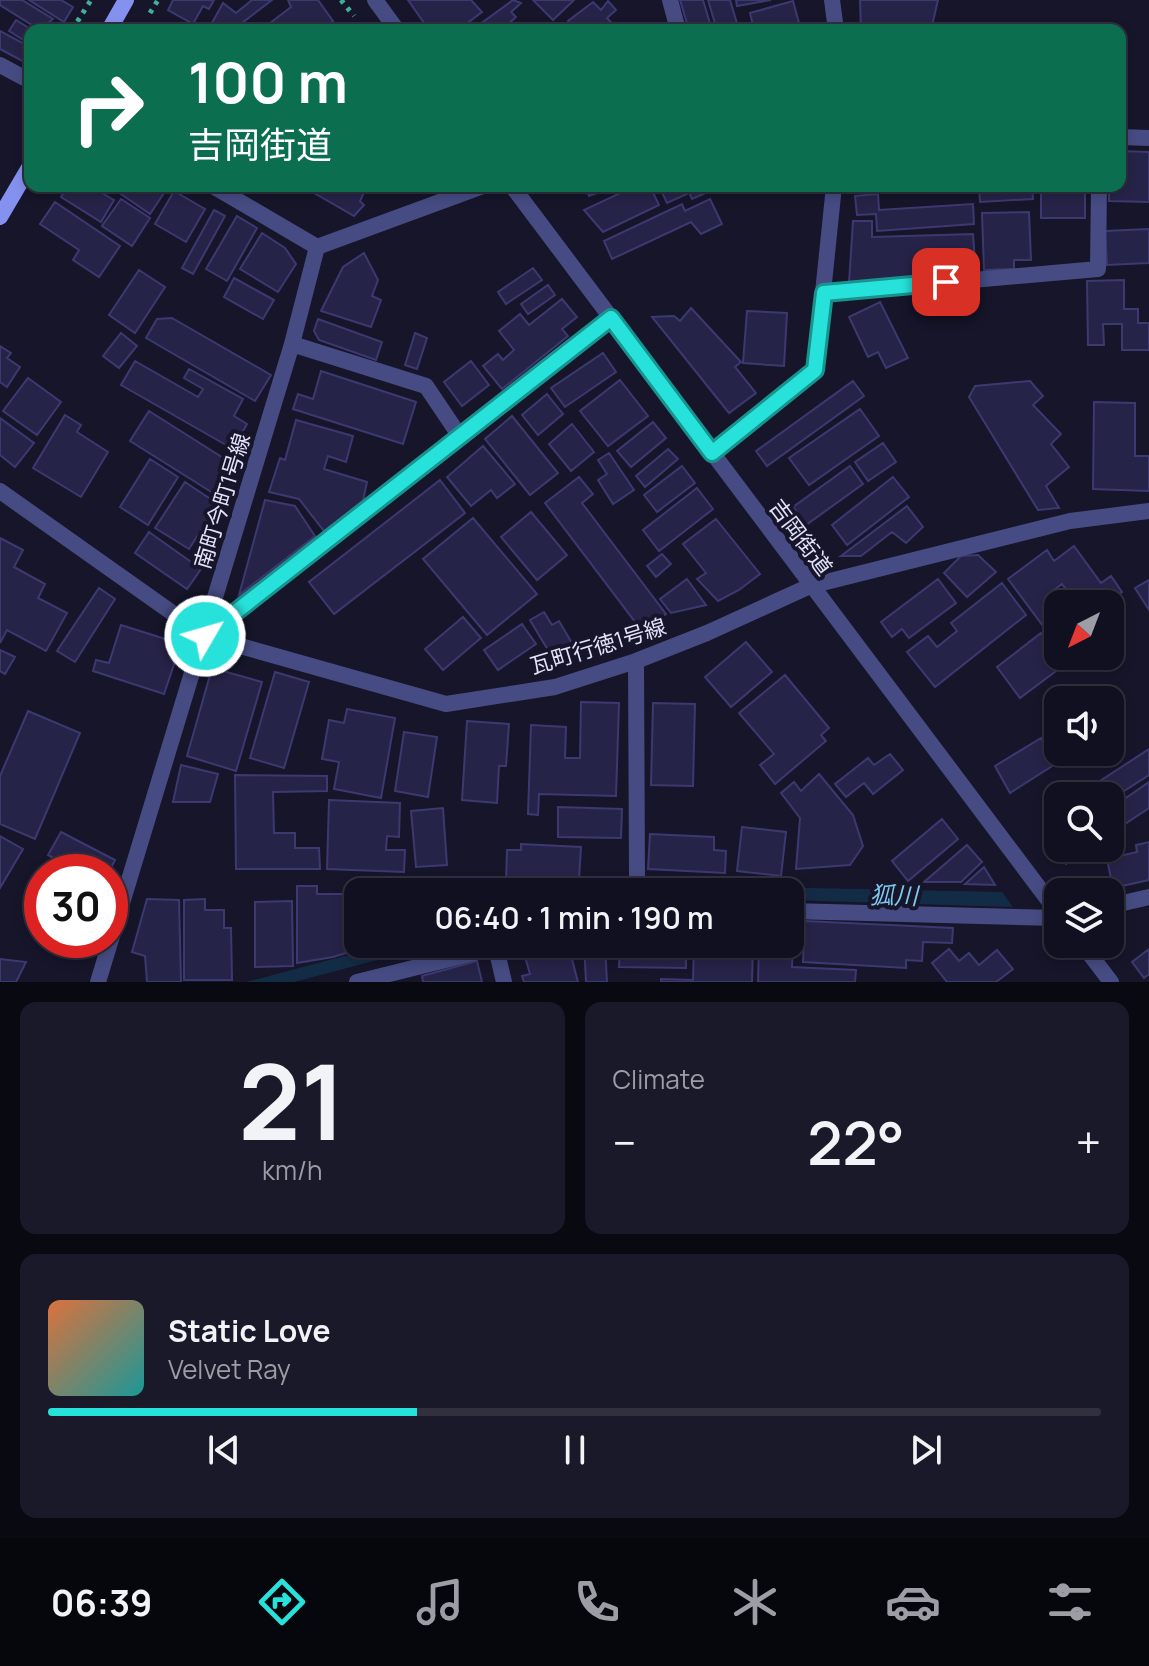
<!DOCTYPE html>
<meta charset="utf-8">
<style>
body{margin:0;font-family:Manrope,"Noto Sans JP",sans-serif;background:#191929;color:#f1f3f6;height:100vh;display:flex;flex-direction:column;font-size:30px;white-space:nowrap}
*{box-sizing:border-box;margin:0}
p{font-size:26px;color:#9c9da5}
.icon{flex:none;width:44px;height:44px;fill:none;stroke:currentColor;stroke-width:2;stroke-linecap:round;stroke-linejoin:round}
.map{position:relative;height:982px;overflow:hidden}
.drawer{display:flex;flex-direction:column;gap:20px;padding:20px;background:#090912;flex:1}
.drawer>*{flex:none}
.guide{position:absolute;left:24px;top:24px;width:1102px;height:168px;border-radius:16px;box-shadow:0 4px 12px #0003,0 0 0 2px #30303e;background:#0b6e4f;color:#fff;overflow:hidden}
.needle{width:52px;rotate:222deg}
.tools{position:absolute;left:1044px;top:590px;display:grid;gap:16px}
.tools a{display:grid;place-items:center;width:80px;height:80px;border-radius:16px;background:#101020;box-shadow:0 4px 12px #0003,0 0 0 2px #30303e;font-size:40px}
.speed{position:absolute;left:24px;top:854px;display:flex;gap:16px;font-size:40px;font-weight:700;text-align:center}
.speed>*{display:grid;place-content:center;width:104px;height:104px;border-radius:50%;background:#101020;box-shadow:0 4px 12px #0003,0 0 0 2px #30303e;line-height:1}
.speed .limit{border:12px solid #d22;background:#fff;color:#111}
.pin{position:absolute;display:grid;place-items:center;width:68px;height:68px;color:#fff;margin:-34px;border-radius:16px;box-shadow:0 4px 12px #0006}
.me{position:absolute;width:88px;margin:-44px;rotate:52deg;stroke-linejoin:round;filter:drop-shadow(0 0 6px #0008)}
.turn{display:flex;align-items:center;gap:28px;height:168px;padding:0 32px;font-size:36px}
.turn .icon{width:104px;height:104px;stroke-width:2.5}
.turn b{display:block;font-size:56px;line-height:68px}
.big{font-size:60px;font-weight:600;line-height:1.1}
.drawer .widget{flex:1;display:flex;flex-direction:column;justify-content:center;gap:12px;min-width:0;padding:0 28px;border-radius:16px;background:#191929}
.drawer .dial{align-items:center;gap:0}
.dial b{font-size:104px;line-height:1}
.song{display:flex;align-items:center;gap:24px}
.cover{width:96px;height:96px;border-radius:12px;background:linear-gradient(135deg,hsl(20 70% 55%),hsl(180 70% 35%))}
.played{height:8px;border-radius:4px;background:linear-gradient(90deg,#27e2db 35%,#30303e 35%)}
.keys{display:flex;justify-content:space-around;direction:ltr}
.heat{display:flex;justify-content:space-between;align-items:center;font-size:44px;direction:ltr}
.drawer .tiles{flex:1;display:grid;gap:20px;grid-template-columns:1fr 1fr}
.widget:last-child{grid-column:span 2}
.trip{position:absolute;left:344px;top:878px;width:460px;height:80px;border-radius:16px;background:#101020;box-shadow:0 4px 12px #0003,0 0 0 2px #30303e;font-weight:600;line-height:80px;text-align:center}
.dock{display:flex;height:128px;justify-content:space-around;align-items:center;background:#06060d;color:#9c9da5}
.dock .icon{width:56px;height:56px}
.dock .on{color:#27e2db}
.dock b{font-size:36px;color:#f1f3f6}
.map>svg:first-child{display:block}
</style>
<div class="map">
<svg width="1149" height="982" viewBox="0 0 1149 982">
<rect width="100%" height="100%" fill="#16152a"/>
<path fill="#132c45" d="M623 884 1002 892 1013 907 790 900V892H586Z
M390 944H438L294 982H246Z"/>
<path fill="#262348" stroke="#3c3971" stroke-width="2" d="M0 0H22L53 19 40 30 0 5Z
M29 0H61L73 7 64 22Z
M173 0H214L209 9 203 6 193 24 168 10Z
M252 0H272L233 30H208L223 3 236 13Z
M288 0H318L333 21 323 30H261L291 7Z
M408 0H471L482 12 458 30H429Z
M513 0 521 3 511 12 516 17 502 30H497L492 26 488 30H472Z
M533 0H574L553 20Z
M680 0H703L712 30H689Z
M708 0H730L739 30H717Z
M736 0H771L737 6Z
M860 0H938L931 30H861Z
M608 1 616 10 607 18 618 30H575L568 21 593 2 601 10Z
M793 1 801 30H754L750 13Z
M16 20 32 30 30 44 9 31Z
M0 31 30 47V65L0 49Z
M1120 151 1149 152V202L1109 201V186H1120Z
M68 186H90L114 200 101 222 61 197Z
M126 186H167L168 187 150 214 121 194Z
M302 186H367L360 201 364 205 354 216Z
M585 186H616L589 196Z
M635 186H650L659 205 603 232 584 210Z
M659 186H683L687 194 667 203Z
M686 186H714L715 189 692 199Z
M979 186H1032L1033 199 980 202Z
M1041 186H1085V218H1041Z
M174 191 205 209 186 242 155 224Z
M878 194 879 210 973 204 974 224 877 231 876 214 857 215 855 196Z
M121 199 150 218 132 246 102 226Z
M710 199 722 224 701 234 691 222 612 259 604 241 682 204 685 211Z
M55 202 120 246 99 277 73 260 79 250 40 224Z
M214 210 225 216 193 274 182 268Z
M1029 212 1031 260H1014V269L984 270 982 213Z
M237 216 257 228 227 281 206 269Z
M853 221H872V237L973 234 976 275 849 283Z
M1149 229V263L1107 265 1105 231Z
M262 233 285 248 296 264 278 292 240 269Z
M364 253 378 280 372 296 381 300 371 327 321 311 343 267Z
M533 268 542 280 506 304 498 292Z
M139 270 165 287 135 333 109 315Z
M234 278 274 300 263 319 224 297Z
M1124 280V309H1138V323H1149V350H1122V324H1103L1104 345H1088L1087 281Z
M548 285 555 295 528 314 521 304Z
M562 299 577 317 562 329 568 336 502 389 483 366 498 354 503 360 514 350 499 331 520 314 529 325Z
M880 302 908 358 886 368 878 352 868 357 849 317Z
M691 308 741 362 735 367 756 393 729 413 652 317 674 316 680 321Z
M747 311 787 313 784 366 743 363Z
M172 318 271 375 255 401 146 338 157 319Z
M318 319 382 342 376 360 319 340 314 331Z
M121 333 137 346 119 368 103 356Z
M415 333 427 338 417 369 405 365Z
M0 346 11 353 7 358 20 367 7 387 0 382Z
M603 353 616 372 565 407 551 388Z
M135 361 198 397 203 389 184 378 189 369 243 399 234 416 247 424 233 449 121 385Z
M471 361 489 385 462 406 444 382Z
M321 371 416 402 403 444 293 409 298 394 313 399Z
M28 378 61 402 37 435 3 411Z
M620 380 648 416 608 446 580 411Z
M853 381 864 396 767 466 756 451Z
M1030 381 1043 396 1033 405 1061 434 1051 444 1069 467 1046 486 1059 508 1038 510 969 397 975 386Z
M547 394 563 414 538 435 522 415Z
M1094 402 1135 403V456H1149V491L1093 489Z
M860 409 879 436 809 485 789 458Z
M149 411 236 466 226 482 233 486 224 500 130 441Z
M65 415 81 425 77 432 108 452 81 497 33 468Z
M512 416 558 473 530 495 485 439Z
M0 418 34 443 15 467 0 455Z
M296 420 353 436 346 462 328 456 324 469 367 482 363 501 324 531 299 499 269 492 280 458 285 460Z
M653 422 666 438 631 467 617 451Z
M572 424 594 452 571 471 549 444Z
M883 443 896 462 868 481 855 462Z
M483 446 515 484 497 498 491 490 471 506 447 477Z
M668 449 678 459 645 487 636 476Z
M609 453 634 490 613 504 598 480 607 474 598 460Z
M150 459 178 477 148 525 120 507Z
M682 466 695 483 657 512 644 495Z
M850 466 863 484 806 525 793 507Z
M579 477 593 494 582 503 666 614 642 631 545 503Z
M893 477 909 497 847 545 832 525Z
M440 480 465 513 334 614 309 582Z
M185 482 218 504 189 549 155 528Z
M697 488 713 509 659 551 643 530Z
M265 500 295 506 315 536 239 595Z
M907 506 923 527 906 543 892 532 861 556H841Z
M531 512 567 555 537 580 501 537Z
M473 518 537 594 487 635 423 559Z
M716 519 760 574 739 590 718 601 697 579 706 573 683 544Z
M149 532 201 569 187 589 135 553Z
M0 538 23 550 14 567 45 584 38 598 67 613 46 651 7 630 0 643Z
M1074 546 1101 583 1111 576 1122 592 1106 604H1077L1062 584 1050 593 1058 605V627L1049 634 1008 579 1047 550 1054 561Z
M662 554 671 564 656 577 647 566Z
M978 555 996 572 967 597 944 573 961 556Z
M687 579 706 605 671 613 660 599Z
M938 579 956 603 909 638 902 629 892 637 881 622Z
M1149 580V610L1135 588Z
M1002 583 1026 615 935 687 907 652 928 636 937 647 957 631 951 623Z
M99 588 115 599 75 662 57 651Z
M544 612 552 625 559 621 576 650 555 662 530 620Z
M463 617 481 638 443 670 425 649Z
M522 624 536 644 498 670 484 650Z
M121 625 181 644 164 694 93 671 96 660 109 663Z
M1041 633 1053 648 1058 644V656H1076L1020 698 997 667Z
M746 642 772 672 731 707 705 677Z
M0 650 15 657 5 674 0 671Z
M212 668 262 682 236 771 187 756Z
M275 672 309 682 284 768 250 758Z
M785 675 829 728 821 735 826 741 775 784 760 765 774 754 739 713Z
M581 702 619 703 616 796 539 794 538 815 528 814 531 725 566 727 565 758H580Z
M653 703 695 704 693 786 651 785Z
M347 709 395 718 381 798 334 789 339 762 322 759 329 720 344 723Z
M28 711 80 733 35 839 0 824V776Z
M467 721 509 724 506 766H499L497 803 462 800Z
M404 732 437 737 428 797 395 791Z
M1041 738 1057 763 1010 793 995 766Z
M1149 749V775L1110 800V796H1077Z
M890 754 903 770 873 794 864 783 846 797 835 784 868 758 874 765Z
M181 765 218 774 210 802H173Z
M819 774 853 815 863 846 850 865 796 869 800 818 781 793 794 782 801 791Z
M235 775 327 776V791L273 792 274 833H295V848H319L320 869H236Z
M1149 782V808L1110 834V809Z
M329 800 400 803 399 837 387 836 386 850H405L404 872 327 869Z
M558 807 622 809 621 838 558 837Z
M443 808 447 865 416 867 411 811Z
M1058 809V834L1057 835 1045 817Z
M942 819 958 839 908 881 892 861Z
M742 827 786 832 781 876 737 871Z
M61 832 115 860 109 872H79L48 855Z
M650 834 714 837V850L726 851 725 873 648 869Z
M0 836 23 849 0 888Z
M1149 842V880L1113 888 1107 859 1137 852 1136 845Z
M521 844 581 847 579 879 552 878 551 891 536 890V884L506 883 507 850H521Z
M1058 844V848H1090L1066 864 1054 847Z
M967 845 982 862 961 882H924Z
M984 867 995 885 965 884Z
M297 886H317V894H358V944H366V947L333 957 297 963Z
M147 899 179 900 181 982H147L145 956 132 952Z
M205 899V910H224V928H231L232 980H184V900Z
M292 901 293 966 255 967V902Z
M805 921 953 928 952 943 923 942 922 961 906 960V968L803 962Z
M544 944H568L578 982H524L522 976 530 974 523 950Z
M584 944H605L607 982H586Z
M620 944H686V968L619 967Z
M694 944H753L752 982H661V979L693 980Z
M759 944 793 946 792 967 856 970 855 982H758Z
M949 949 959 961 969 953 979 965 997 950 1013 969 996 982H947L932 963Z
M1149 949V974L1144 978 1132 962Z
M0 959 26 962 16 982H0Z
M477 961 482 982H423L422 976Z"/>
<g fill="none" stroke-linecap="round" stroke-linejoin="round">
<path stroke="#42af9a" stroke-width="5" stroke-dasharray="4 6" stroke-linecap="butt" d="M341 0 354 16
M150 13 158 0
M72 30 91 0"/>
<path stroke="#464c83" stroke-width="16" d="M670 0 678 30
M832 0 836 30
M0 65 30 81
M1120 137 1149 138
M213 186 317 247
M824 293 1098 269 1099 186
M292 344 426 386 461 438
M712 453 815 370 834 186
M0 491 205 636 446 704 555 687 636 661 707 633 810 586 1070 521 1149 511
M205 636 461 438 611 318
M636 661 637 875
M1110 906 1149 897
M790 911 1058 918
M496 948 504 982
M98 982 292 344 317 247 483 186
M357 982 510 944"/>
<path stroke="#464c83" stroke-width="16" d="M375 0 397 30
M512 186 1058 913
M1082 944 1111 982"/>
<path stroke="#8591ef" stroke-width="16" d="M109 30 126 0
M0 217 30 166"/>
</g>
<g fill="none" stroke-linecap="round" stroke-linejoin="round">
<g stroke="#19938e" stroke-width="20">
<path id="route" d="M205 636 611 318 712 453 815 370 824 293 946 282"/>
</g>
<use href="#route" stroke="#27e2db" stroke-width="14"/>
</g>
<g text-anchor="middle" stroke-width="8" stroke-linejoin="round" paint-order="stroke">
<g font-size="22" fill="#e2e2fb" stroke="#16152a">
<text transform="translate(222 501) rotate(-73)" y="8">南町今町1号線</text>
<text transform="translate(801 537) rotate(53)" y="8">吉岡街道</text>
<text transform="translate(598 646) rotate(-17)" y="8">瓦町行徳1号線</text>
</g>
<g font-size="24" font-style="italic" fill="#7dc9ee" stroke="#16152a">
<text transform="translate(894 896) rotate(1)" y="8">狐川</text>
</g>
</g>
</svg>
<div class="tools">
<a><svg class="needle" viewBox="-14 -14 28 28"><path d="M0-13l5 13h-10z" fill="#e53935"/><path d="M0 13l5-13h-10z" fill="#9c9da5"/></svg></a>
<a><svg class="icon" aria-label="sound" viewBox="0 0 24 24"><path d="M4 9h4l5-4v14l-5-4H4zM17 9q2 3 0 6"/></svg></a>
<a><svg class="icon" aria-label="search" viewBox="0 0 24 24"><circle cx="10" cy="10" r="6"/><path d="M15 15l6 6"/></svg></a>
<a><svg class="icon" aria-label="layers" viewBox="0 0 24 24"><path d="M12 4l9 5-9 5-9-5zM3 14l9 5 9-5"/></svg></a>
</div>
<div class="speed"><div class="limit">30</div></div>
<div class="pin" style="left:946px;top:282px;background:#d93025"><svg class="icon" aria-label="arrive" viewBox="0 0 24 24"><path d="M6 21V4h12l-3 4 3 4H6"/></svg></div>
<svg class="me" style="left:205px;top:636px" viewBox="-20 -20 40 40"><circle r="17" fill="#27e2db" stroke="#fff" stroke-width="3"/><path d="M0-11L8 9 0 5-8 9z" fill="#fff"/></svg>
<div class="trip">06:40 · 1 min · 190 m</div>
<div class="guide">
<div class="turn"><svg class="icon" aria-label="right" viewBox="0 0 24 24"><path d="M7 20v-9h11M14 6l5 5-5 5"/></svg><div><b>100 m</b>吉岡街道</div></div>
</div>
</div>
<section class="drawer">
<div class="tiles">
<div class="widget dial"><b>21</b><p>km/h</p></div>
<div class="widget"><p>Climate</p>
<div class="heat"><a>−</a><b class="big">22°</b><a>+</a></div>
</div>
<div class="widget">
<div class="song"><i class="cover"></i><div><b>Static Love</b><p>Velvet Ray</p></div></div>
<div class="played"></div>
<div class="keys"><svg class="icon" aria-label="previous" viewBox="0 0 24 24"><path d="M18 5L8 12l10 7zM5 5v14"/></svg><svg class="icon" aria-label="pause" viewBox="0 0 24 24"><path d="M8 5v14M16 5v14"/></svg><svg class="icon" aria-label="next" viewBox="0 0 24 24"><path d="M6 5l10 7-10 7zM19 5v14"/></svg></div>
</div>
</div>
</section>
<nav class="dock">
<b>06:39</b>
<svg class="icon on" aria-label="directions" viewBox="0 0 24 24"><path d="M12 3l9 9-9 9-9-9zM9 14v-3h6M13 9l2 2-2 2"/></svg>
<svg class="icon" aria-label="music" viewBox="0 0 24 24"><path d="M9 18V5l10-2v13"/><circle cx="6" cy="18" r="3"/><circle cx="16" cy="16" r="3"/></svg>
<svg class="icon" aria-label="phone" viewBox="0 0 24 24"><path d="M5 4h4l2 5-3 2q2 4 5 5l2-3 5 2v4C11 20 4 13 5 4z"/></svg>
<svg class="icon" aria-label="climate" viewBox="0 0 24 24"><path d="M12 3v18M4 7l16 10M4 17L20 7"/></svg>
<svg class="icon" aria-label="car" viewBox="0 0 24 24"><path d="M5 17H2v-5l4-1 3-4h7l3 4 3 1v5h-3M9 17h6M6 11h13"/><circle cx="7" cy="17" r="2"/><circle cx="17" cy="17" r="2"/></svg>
<svg class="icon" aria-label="filters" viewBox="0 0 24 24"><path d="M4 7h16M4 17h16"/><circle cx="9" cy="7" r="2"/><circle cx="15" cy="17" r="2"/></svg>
</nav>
